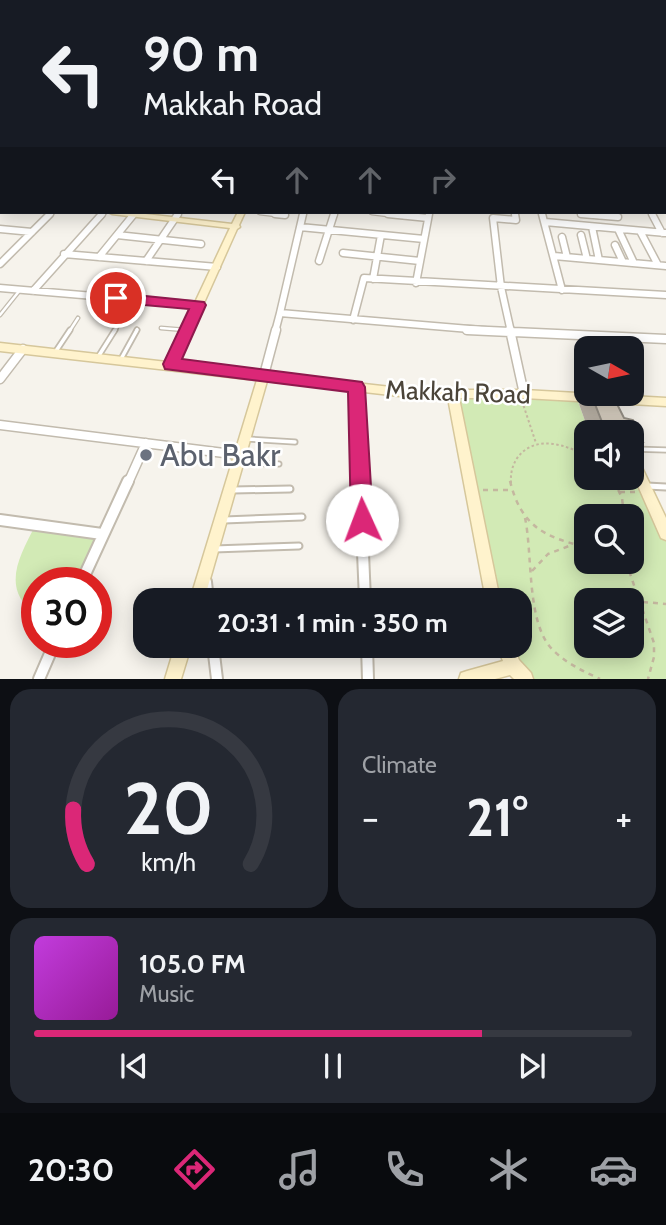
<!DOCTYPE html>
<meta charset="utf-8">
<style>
body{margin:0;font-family:Cabin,sans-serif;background:#242831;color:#f1f3f6;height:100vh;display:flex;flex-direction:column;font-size:26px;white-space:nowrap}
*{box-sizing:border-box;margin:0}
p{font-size:23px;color:#9ea1a6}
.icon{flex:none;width:38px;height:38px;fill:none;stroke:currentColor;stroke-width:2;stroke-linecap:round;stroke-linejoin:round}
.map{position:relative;height:679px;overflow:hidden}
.side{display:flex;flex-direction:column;gap:10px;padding:10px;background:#0d0f14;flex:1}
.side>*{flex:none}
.guide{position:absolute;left:0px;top:0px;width:667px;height:214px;box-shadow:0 4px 18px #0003;background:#171b24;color:#f1f3f6;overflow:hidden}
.needle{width:46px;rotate:99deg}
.controls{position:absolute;left:574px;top:336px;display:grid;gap:14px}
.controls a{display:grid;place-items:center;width:70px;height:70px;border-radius:14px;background:#171b24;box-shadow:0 4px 18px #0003;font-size:35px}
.speed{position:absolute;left:21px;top:567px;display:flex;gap:14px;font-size:35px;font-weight:700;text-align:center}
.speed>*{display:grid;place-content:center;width:91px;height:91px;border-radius:50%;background:#171b24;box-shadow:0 4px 18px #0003;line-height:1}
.speed .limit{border:10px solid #d22;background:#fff;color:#111}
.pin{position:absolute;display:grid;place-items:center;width:60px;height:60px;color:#fff;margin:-30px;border:4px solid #fff;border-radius:50%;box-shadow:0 2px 7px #0007}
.me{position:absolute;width:77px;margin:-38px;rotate:358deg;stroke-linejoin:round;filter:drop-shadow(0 0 5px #0008)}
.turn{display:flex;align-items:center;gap:24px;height:147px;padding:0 28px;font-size:32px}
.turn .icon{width:91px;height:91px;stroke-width:2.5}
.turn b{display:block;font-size:49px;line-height:60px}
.lanes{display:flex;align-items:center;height:66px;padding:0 28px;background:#0003;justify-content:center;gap:35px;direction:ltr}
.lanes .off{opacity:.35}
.big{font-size:52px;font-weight:700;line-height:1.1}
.side .widget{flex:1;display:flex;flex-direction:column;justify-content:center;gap:10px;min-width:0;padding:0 24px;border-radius:21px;background:#242831}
.side .dial{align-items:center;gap:0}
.dial svg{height:182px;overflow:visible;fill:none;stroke:#363941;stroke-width:7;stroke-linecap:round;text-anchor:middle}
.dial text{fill:#f1f3f6;stroke:none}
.song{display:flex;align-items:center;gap:21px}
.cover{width:84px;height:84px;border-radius:10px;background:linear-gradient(135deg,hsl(290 70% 55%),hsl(300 70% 35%))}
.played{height:7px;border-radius:4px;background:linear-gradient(90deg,#db2777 75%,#363941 75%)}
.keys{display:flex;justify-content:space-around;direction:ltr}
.heat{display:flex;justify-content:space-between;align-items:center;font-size:38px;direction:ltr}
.side .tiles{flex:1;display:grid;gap:10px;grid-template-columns:1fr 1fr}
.widget:last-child{grid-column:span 2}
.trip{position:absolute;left:133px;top:588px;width:399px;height:70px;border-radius:21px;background:#171b24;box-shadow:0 4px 18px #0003;font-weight:700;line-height:70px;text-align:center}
.tabs{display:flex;height:112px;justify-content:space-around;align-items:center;background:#090b0e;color:#9ea1a6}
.tabs .icon{width:49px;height:49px}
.tabs .on{color:#db2777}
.tabs b{font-size:32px;color:#f1f3f6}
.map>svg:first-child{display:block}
</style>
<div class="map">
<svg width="666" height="679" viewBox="0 0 666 679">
<rect width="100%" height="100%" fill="#f6f3ec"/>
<path fill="#d2eab5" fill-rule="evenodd" d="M453 394 576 396 589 432H586V478H632V459L666 533V679H525L513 666 505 646H520V600H493ZM586 516H632V562H586ZM586 600H632V646H586Z
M35 526 102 534 81 583H37V615C0 590 19 557 35 526Z"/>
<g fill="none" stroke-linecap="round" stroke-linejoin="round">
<g stroke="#c2bbae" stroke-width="5">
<path id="lane-far2" d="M0 315 20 290
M161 328 185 330
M69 332 78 318
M114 332 121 320
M136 332 137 329"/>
</g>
<g stroke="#c2bbae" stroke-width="7">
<path id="lane-far1" d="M182 330H185
M56 351 70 330
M98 357 115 330
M121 359 137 330
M248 439 295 442
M632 449 666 450
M239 463 279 464"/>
</g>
<g stroke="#c2bbae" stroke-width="9">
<path id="lane" d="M647 486 666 487
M233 490 290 489
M224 520 302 517
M214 549 299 546"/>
</g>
<g stroke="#c2bbae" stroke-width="7">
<path id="street-far3" d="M260 212 285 215
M372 212 405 216
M515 212V216
M542 212 543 216
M651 212 653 216
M581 214 600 216
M48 216 52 212
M101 216 104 212
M132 216 135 212
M177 216 179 212
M302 216 303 212
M334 216 335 212
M428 216 429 212"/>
</g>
<g stroke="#c2bbae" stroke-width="9">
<path id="street-far2" d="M275 214 285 215
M388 214 428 218
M542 214 562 290
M581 214 618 217
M652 214 662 233
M545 222 666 233
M300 227 424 239
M592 227 599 260
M0 229 32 232
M618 229 634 263
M640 231 658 265
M117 235 201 244
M581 235 587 259
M562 237 567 257
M615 245 623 262
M343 253 420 261
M64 254 217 267
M554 256 666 266
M99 257 134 214
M146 261 178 214
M319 261 334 214
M0 264 50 214
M373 279 381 235
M416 283 429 214
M0 288 199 305
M33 291 102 214
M280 313 303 214
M353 320 364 278 666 295
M275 332 280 313 505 332
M511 332 501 287 493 218 516 220 515 214"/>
</g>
<g stroke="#c2bbae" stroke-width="11">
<path id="street-far1" d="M467 330 666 339
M510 330 524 394
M264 375 276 330
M0 379 23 349
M356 387 360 483
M0 425 240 455
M128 483 146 443"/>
</g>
<g stroke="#c2bbae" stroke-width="14">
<path id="street" d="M360 481 365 600
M0 520 102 534
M206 582 208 600
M81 583 128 481
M213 646 217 679
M367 646 368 679
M39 679 55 642"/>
</g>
<g stroke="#d6c79b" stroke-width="3">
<path id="secondary" d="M665 134 666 135V139L665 138Z
M2 143V147L0 148V144Z
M665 147H666V152H665Z
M0 196H2V201H0Z
M108 212H128L232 224 238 212H245L239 225 240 227 237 229 177 363 260 372 264 371 268 373 417 390H524L666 398V406L524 398H459L500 600H486L448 398H417L267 381 204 600H190L257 380 0 351V343L167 362 230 228 112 214Z
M632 454 636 455 666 518V540L661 538 632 472Z
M175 646H191L181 679H165Z
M497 646H513L519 660 531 673 533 679H514L510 675 495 679H459L461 673 467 671 503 661Z"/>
</g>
<g stroke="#e0a43c" stroke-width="4">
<path id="highway" d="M665 141H666V146H665Z"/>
</g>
<path stroke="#c4b79f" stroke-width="2" stroke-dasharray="2.5 2.5" stroke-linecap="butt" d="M522 401 536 443
M612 478 614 483
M511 483C509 458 528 440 553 444 564 445 576 451 586 454"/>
<path stroke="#c4b79f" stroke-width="2.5" stroke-dasharray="5 5" stroke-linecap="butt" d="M510 481C521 526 544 537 586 547
M614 481 622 498 624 516
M483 490H509
M620 492H635
M525 518C533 555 526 624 553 650 567 664 583 671 600 679
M619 562 629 570
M626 562 654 643V657L648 679
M532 571 548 554 569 546
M643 602 666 604"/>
<use href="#lane-far2" stroke="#fff" stroke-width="2.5"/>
<use href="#lane-far1" stroke="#fff" stroke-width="3.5"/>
<use href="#lane" stroke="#fff" stroke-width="5"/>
<use href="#street-far3" stroke="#fff" stroke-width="4.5"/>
<use href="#street-far2" stroke="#fff" stroke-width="6"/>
<use href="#street-far1" stroke="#fff" stroke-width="8"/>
<use href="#street" stroke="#fff" stroke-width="10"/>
<use href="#secondary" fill="#fff3cd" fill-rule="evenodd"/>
<use href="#highway" fill="#ffcf6e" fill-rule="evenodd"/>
</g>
<path fill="#bab2a6" d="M586 393V394H612L624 418 643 442 632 454V432H589L579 404Z"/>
<path fill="#d8cfc1" stroke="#979187" stroke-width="2" d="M591 394H612L624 418 633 420 643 442H632V432H606Z"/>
<linearGradient id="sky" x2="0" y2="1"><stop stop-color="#8fc1ec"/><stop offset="0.57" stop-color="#fbfaf6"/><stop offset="1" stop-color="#fbfaf6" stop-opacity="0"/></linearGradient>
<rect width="666" height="221" fill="url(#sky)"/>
<path fill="#db2777" stroke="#8e194d" stroke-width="2" d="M116 293 204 302 206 305 182 359 362 382 365 387 373 520 369 528 362 531 354 528 351 520 348 392 165 369 163 364 189 309 111 302 108 298 111 295Z"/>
<circle fill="#6b7280" stroke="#fff" stroke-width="2.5" cx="146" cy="455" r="7"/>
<g text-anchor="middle" stroke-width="5" stroke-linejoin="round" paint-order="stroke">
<g font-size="26" fill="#4b4439" stroke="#fff">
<text transform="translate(458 392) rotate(2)" y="9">Makkah Road</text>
</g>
<g font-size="32" fill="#5b616d" stroke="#fff" text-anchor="start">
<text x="160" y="466">Abu Bakr</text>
</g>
</g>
</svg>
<div class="controls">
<a><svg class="needle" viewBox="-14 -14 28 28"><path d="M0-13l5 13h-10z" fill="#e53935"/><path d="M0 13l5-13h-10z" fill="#9ea1a6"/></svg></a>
<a><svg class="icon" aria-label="sound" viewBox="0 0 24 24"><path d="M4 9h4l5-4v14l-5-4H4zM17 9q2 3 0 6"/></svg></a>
<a><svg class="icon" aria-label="search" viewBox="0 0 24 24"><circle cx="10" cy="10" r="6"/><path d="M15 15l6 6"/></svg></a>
<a><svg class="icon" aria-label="layers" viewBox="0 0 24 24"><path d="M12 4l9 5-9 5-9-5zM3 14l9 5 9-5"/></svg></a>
</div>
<div class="speed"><div class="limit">30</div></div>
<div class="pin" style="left:116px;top:298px;background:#d93025"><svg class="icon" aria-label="arrive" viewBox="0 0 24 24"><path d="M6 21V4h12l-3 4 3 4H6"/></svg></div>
<svg class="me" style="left:362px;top:520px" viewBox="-20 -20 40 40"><circle r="19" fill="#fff"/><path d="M0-13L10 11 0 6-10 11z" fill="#db2777"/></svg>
<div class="trip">20:31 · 1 min · 350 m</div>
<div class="guide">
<div class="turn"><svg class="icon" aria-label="left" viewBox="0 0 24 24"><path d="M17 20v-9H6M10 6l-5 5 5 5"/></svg><div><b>90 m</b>Makkah Road</div></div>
<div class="lanes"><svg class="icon" aria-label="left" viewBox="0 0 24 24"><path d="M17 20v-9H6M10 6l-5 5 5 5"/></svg><svg class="icon off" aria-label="ahead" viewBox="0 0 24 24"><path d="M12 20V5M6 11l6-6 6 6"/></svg><svg class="icon off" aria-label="ahead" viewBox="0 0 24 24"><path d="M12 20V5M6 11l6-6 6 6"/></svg><svg class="icon off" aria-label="right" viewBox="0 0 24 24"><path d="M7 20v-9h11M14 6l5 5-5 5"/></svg></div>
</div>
</div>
<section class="side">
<div class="tiles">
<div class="widget dial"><svg viewBox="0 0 100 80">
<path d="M14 69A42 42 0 1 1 86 69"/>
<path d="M14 69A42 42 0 0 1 8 45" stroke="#db2777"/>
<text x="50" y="56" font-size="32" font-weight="700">20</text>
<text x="50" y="72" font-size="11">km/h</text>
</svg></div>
<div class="widget"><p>Climate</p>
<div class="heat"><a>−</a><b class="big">21°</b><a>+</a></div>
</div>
<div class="widget">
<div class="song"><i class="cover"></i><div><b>105.0 FM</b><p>Music</p></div></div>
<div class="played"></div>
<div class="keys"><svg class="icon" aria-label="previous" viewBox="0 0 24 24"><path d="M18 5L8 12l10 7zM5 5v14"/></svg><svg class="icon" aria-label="pause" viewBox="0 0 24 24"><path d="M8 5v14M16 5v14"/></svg><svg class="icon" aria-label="next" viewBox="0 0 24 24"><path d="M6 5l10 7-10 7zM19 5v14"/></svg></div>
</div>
</div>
</section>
<nav class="tabs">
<b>20:30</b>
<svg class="icon on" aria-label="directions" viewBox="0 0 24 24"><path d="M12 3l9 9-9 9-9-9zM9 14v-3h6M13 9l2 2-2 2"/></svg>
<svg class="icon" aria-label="music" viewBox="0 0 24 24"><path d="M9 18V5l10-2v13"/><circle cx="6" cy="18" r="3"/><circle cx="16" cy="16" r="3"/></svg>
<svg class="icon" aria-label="phone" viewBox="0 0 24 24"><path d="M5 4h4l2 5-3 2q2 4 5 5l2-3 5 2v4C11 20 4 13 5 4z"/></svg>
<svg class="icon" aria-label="climate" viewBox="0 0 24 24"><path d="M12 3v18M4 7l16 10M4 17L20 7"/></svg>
<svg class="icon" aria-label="car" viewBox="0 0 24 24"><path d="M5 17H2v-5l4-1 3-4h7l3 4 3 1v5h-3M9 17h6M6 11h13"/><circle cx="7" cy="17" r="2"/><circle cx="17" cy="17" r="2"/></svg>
</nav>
